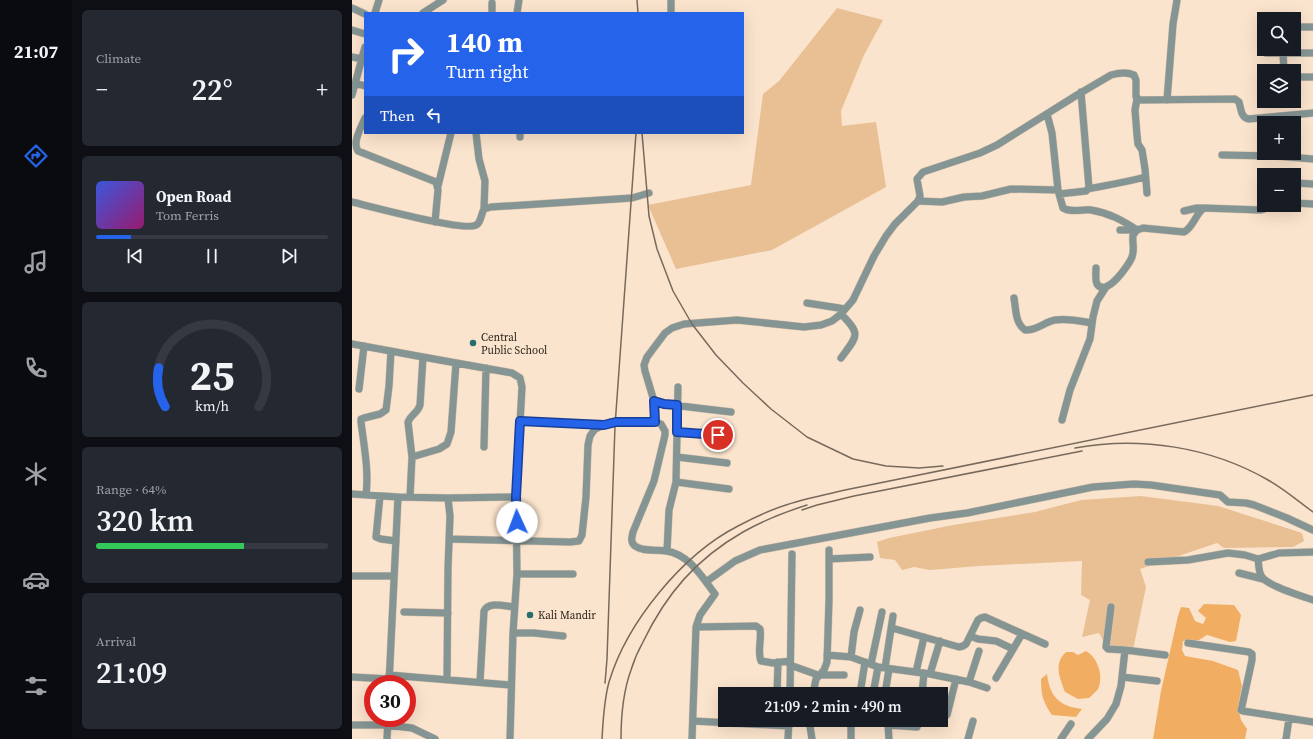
<!DOCTYPE html>
<meta charset="utf-8">
<style>
body{margin:0;font-family:"Source Serif 4",serif;background:#242831;color:#f1f3f6;height:100vh;display:flex;flex-direction:column;font-size:15px;white-space:nowrap}
*{box-sizing:border-box;margin:0}
p{font-size:13px;color:#9ea1a6}
.icon{flex:none;width:22px;height:22px;fill:none;stroke:currentColor;stroke-width:2;stroke-linecap:round;stroke-linejoin:round}
.map{position:relative;flex:1;overflow:hidden}
.drawer{display:flex;flex-direction:column;gap:10px;padding:10px;background:#0d0f14;width:280px}
.drawer>*{flex:none}
.hud{position:absolute;left:12px;top:12px;width:380px;height:122px;border-radius:0px;box-shadow:0 4px 16px #0002;background:#2563eb;color:#fff;overflow:hidden}
.fabs{position:absolute;left:905px;top:12px;display:grid;gap:8px}
.fabs a{display:grid;place-items:center;width:44px;height:44px;border-radius:0px;background:#171b24;box-shadow:0 4px 16px #0002;font-size:20px}
.speed{position:absolute;left:12px;top:675px;display:flex;gap:8px;font-size:20px;font-weight:700;text-align:center}
.speed>*{display:grid;place-content:center;width:52px;height:52px;border-radius:50%;background:#171b24;box-shadow:0 4px 16px #0002;line-height:1}
.speed .limit{border:6px solid #d22;background:#fff;color:#111}
.pin{position:absolute;display:grid;place-items:center;width:34px;height:34px;color:#fff;margin:-17px;border:2px solid #fff;border-radius:50%;box-shadow:0 1px 4px #0007}
.me{position:absolute;width:44px;margin:-22px;rotate:358deg;stroke-linejoin:round;filter:drop-shadow(0 0 3px #0008)}
.turn{display:flex;align-items:center;gap:14px;height:84px;padding:0 16px;font-size:18px}
.turn .icon{width:52px;height:52px;stroke-width:2.5}
.turn b{display:block;font-size:28px;line-height:34px}
.then{display:flex;align-items:center;height:38px;padding:0 16px;background:#0003;gap:8px;font-size:15px}
.big{font-size:30px;font-weight:600;line-height:1.1}
.drawer .card{flex:1;display:flex;flex-direction:column;justify-content:center;gap:6px;min-width:0;padding:0 14px;border-radius:6px;background:#242831}
.drawer .dial{align-items:center;gap:0}
.dial svg{height:104px;overflow:visible;fill:none;stroke:#363941;stroke-width:7;stroke-linecap:round;text-anchor:middle}
.dial text{fill:#f1f3f6;stroke:none}
.song{display:flex;align-items:center;gap:12px}
.cover{width:48px;height:48px;border-radius:6px;background:linear-gradient(135deg,hsl(230 70% 55%),hsl(320 70% 35%))}
.played{height:4px;border-radius:2px;background:linear-gradient(90deg,#2563eb 15%,#363941 15%)}
.keys{display:flex;justify-content:space-around;direction:ltr}
.heat{display:flex;justify-content:space-between;align-items:center;font-size:22px;direction:ltr}
.charge{height:6px;border-radius:3px;background:linear-gradient(90deg,#34c759 64%,#363941 0)}
.trip{position:absolute;left:366px;top:687px;width:230px;height:40px;border-radius:0px;background:#171b24;box-shadow:0 4px 16px #0002;font-weight:600;line-height:40px;text-align:center}
main{display:flex;flex:1;min-height:0}
.menu{display:flex;flex-direction:column;width:72px;justify-content:space-around;align-items:center;background:#090b0e;color:#9ea1a6}
.menu .icon{width:28px;height:28px}
.menu .selected{color:#2563eb}
.menu b{font-size:18px;color:#f1f3f6}
.map>svg:first-child{display:block}
</style>
<main>
<nav class="menu">
<b>21:07</b>
<svg class="icon selected" aria-label="directions" viewBox="0 0 24 24"><path d="M12 3l9 9-9 9-9-9zM9 14v-3h6M13 9l2 2-2 2"/></svg>
<svg class="icon" aria-label="music" viewBox="0 0 24 24"><path d="M9 18V5l10-2v13"/><circle cx="6" cy="18" r="3"/><circle cx="16" cy="16" r="3"/></svg>
<svg class="icon" aria-label="phone" viewBox="0 0 24 24"><path d="M5 4h4l2 5-3 2q2 4 5 5l2-3 5 2v4C11 20 4 13 5 4z"/></svg>
<svg class="icon" aria-label="climate" viewBox="0 0 24 24"><path d="M12 3v18M4 7l16 10M4 17L20 7"/></svg>
<svg class="icon" aria-label="car" viewBox="0 0 24 24"><path d="M5 17H2v-5l4-1 3-4h7l3 4 3 1v5h-3M9 17h6M6 11h13"/><circle cx="7" cy="17" r="2"/><circle cx="17" cy="17" r="2"/></svg>
<svg class="icon" aria-label="filters" viewBox="0 0 24 24"><path d="M4 7h16M4 17h16"/><circle cx="9" cy="7" r="2"/><circle cx="15" cy="17" r="2"/></svg>
</nav>
<section class="drawer">
<div class="card"><p>Climate</p>
<div class="heat"><a>−</a><b class="big">22°</b><a>+</a></div>
</div>
<div class="card">
<div class="song"><i class="cover"></i><div><b>Open Road</b><p>Tom Ferris</p></div></div>
<div class="played"></div>
<div class="keys"><svg class="icon" aria-label="previous" viewBox="0 0 24 24"><path d="M18 5L8 12l10 7zM5 5v14"/></svg><svg class="icon" aria-label="pause" viewBox="0 0 24 24"><path d="M8 5v14M16 5v14"/></svg><svg class="icon" aria-label="next" viewBox="0 0 24 24"><path d="M6 5l10 7-10 7zM19 5v14"/></svg></div>
</div>
<div class="card dial"><svg viewBox="0 0 100 80">
<path d="M14 69A42 42 0 1 1 86 69"/>
<path d="M14 69A42 42 0 0 1 9 39" stroke="#2563eb"/>
<text x="50" y="56" font-size="32" font-weight="700">25</text>
<text x="50" y="72" font-size="11">km/h</text>
</svg></div>
<div class="card"><p>Range · 64%</p><b class="big">320 km</b><div class="charge"></div></div>
<div class="card"><p>Arrival</p><b class="big">21:09</b></div>
</section>
<div class="map">
<svg width="961" height="739" viewBox="0 0 961 739">
<rect width="100%" height="100%" fill="#fbe4cd"/>
<path fill="#e9bf94" d="M485 8 531 20 512 55 489 111 490 126 524 122 534 187 420 250 324 269 296 205 399 185 411 94 427 81Z
M789 496 866 506 950 533 952 541 941 547 872 548 865 543 788 569 794 587 781 650 755 647 747 633 730 637 738 600 729 595 730 561 627 566 578 570 562 567 550 570 543 560 528 558 525 542 537 538 601 525 683 512 729 500Z"/>
<path fill="#f1ae63" d="M852 604 882 605 889 615 884 641 878 642 855 635 847 640 831 641 830 650 833 656 861 661 886 670 890 686 886 707 889 720 895 729 893 739H801L809 691 826 616 829 607 837 608 843 621 851 624 854 618 846 611Z
M734 651C746 658 752 676 746 689 744 692 740 695 737 698L726 699 713 692C708 678 701 664 714 652H721L726 655Z
M695 674C698 697 707 706 730 709L724 717 700 715C691 702 689 695 689 679Z"/>
<g fill="none" stroke-linecap="round" stroke-linejoin="round">
<g stroke="#d6c1ad" stroke-width="8">
<path id="minor" d="M319 0V13
M0 8 13 14
M23 13 27 0
M71 13 91 0
M140 13V3
M165 13 167 0
M942 27H961
M0 30 13 34
M914 53H961
M931 53 932 71
M0 57 10 59
M942 77H961
M910 78H912
M3 83 13 86
M0 95 13 47
M785 99 783 110 785 135 786 144 790 150 793 169 795 193
M815 100 821 24 825 0
M695 114 700 133 706 190 711 208C719 213 730 209 739 210 757 213 770 220 785 230
M13 118C9 128 0 142 6 151L84 182 86 190 83 222
M124 133 127 159 133 181 132 209
M168 133V137
M870 155 924 156 961 159
M942 183 961 184
M86 186 99 133
M736 189C756 185 775 182 793 177
M707 194 734 191 737 188 729 92
M566 201 590 202 612 197 630 196 659 189 706 190
M0 202C17 206 113 232 124 225 129 223 129 214 132 209L139 207 280 198 297 193
M942 203 961 204
M832 211 845 208H852
M768 230H785
M744 268C744 272 743 280 745 284 754 298 777 265 780 257 783 249 780 243 781 235L785 230 791 228 832 232C842 227 843 214 852 208L908 210 912 209 914 205
M662 298C664 309 663 323 673 330 685 331 692 322 703 320 715 318 729 321 740 323
M455 303 493 309
M0 344 71 357 68 405C66 413 59 414 56 422L60 457 58 497
M71 357 160 373 168 378 170 387 164 497
M489 358C505 336 510 335 489 314
M7 389 12 346
M302 401 312 404 379 412
M710 420 718 390 738 339 741 317 745 301 754 287
M168 421 252 425
M303 422 309 424 313 431V435L302 481 281 532C280 537 278 542 283 546 291 552 304 549 314 551 337 554 350 577 363 594L348 615 344 627 340 739
M325 432 379 437
M132 447 134 368
M60 457 87 449 95 444 99 432 104 363
M325 457 375 463
M324 482 377 489
M0 494 46 497 37 684
M14 495C17 471 12 446 9 422V419L12 418 28 414 34 410 37 386 39 351
M28 496 24 537 29 539 44 541
M46 497 96 498 164 497 165 574 161 633 158 739
M97 539 218 542 227 541 230 535 234 497 236 445 238 436 243 429 259 422H303L302 401 293 371 292 365 295 357 313 333 320 328 332 324 385 320 452 327 469 325 480 321 489 314 501 300 522 256 534 236 543 224 566 201 568 196 565 179 571 172 628 153 645 145 725 95 759 75C766 73 775 72 782 75L784 80V97L788 100 883 99 887 102C889 109 889 118 897 119L961 113
M315 551 317 510 324 482 326 387
M961 552 927 553 906 559C907 564 906 572 910 577 916 586 950 596 961 600
M477 559 518 557
M796 562 836 560 876 553 893 555 906 559
M887 573 911 579
M165 574H221
M0 576H42
M354 582 383 561 408 550 578 518 615 513 741 487 782 484 799 485 868 495 876 502 894 503 902 505 935 518 961 530
M52 612 96 613
M344 627 404 626 408 629C410 639 405 651 409 661L421 663 438 661
M540 628 607 647 611 646 614 644 626 620 629 618 633 617 693 644
M161 633H182L211 636
M618 636 626 639 644 641 661 649
M836 643 897 652 900 654V660L890 706 889 710 891 711 961 722
M773 650 813 655
M475 655 499 657 526 667 578 674 617 682 635 688
M499 657 502 632 508 610
M519 664 530 612
M438 665 466 675H492
M533 668 541 616
M564 672 572 637
M578 674 588 641
M37 675 158 685
M0 677 37 679
M770 677 805 681
M644 678 670 634
M95 679 96 568 98 516 96 498
M128 682 132 611C136 601 153 606 162 607
M617 682 627 651
M425 694 426 662
M438 694 440 554
M461 694 464 679 472 670 475 662 477 600V550
M508 694 513 662
M521 694 526 667
M533 694 537 669
M570 694 572 673
M589 716H592L595 715 604 679
M457 720 460 739
M491 720 533 722 536 725 537 739
M499 720V739
M341 721 437 726
M0 725H35L60 728 83 739
M536 725 565 727 567 720
M35 739 36 718
M436 739 437 720
M616 739 621 721
M709 739 719 724
M736 739 755 719 764 704 769 686 773 650 756 649 754 647 759 607
M934 739 937 719"/>
</g>
<use href="#minor" stroke="#859594" stroke-width="7"/>
<path stroke="#776a5c" stroke-width="1.5" d="M285 0 286 13
M290 133 297 216 305 249 321 291 340 324 364 355 391 383 419 409 455 437 501 459 534 466 567 468 591 466
M723 448C788 436 859 447 916 480 932 489 946 501 961 512
M450 510 465 505 502 496 730 451
M253 683 255 659 263 426 284 133
M250 739C251 720 252 700 257 682 275 622 331 554 386 526 401 518 416 511 431 506 451 499 473 495 493 490L961 395
M269 739C269 716 271 692 279 670 282 660 286 651 291 642 314 594 344 559 391 532 412 520 433 512 455 505"/>
</g>
<g fill="none" stroke-linecap="round" stroke-linejoin="round">
<g stroke="#184099" stroke-width="10">
<path id="route" d="M165 522 164 497 168 421 252 425 264 422H303L302 401 312 404 325 405V432L366 435"/>
</g>
<use href="#route" stroke="#2563eb" stroke-width="7"/>
</g>
<g fill="#246f6d" stroke="#fbe4cd" stroke-width="1.5">
<circle cx="121" cy="343" r="4"/>
<circle cx="178" cy="615" r="4"/>
</g>
<g text-anchor="middle" stroke-width="4" stroke-linejoin="round" paint-order="stroke">
<g font-size="11" fill="#2c241b" stroke="#fbe4cd" text-anchor="start">
<text x="129" y="341">Central<tspan x="129" dy="13">Public School</tspan></text>
<text x="186" y="619">Kali Mandir</text>
</g>
</g>
</svg>
<div class="fabs">
<a><svg class="icon" aria-label="search" viewBox="0 0 24 24"><circle cx="10" cy="10" r="6"/><path d="M15 15l6 6"/></svg></a>
<a><svg class="icon" aria-label="layers" viewBox="0 0 24 24"><path d="M12 4l9 5-9 5-9-5zM3 14l9 5 9-5"/></svg></a>
<a>+</a>
<a>−</a>
</div>
<div class="speed"><div class="limit">30</div></div>
<div class="pin" style="left:366px;top:435px;background:#d93025"><svg class="icon" aria-label="arrive" viewBox="0 0 24 24"><path d="M6 21V4h12l-3 4 3 4H6"/></svg></div>
<svg class="me" style="left:165px;top:522px" viewBox="-20 -20 40 40"><circle r="19" fill="#fff"/><path d="M0-13L10 11 0 6-10 11z" fill="#2563eb"/></svg>
<div class="trip">21:09 · 2 min · 490 m</div>
<div class="hud">
<div class="turn"><svg class="icon" aria-label="right" viewBox="0 0 24 24"><path d="M7 20v-9h11M14 6l5 5-5 5"/></svg><div><b>140 m</b>Turn right</div></div>
<div class="then">Then<svg class="icon" aria-label="left" viewBox="0 0 24 24"><path d="M17 20v-9H6M10 6l-5 5 5 5"/></svg></div>
</div>
</div>
</main>
